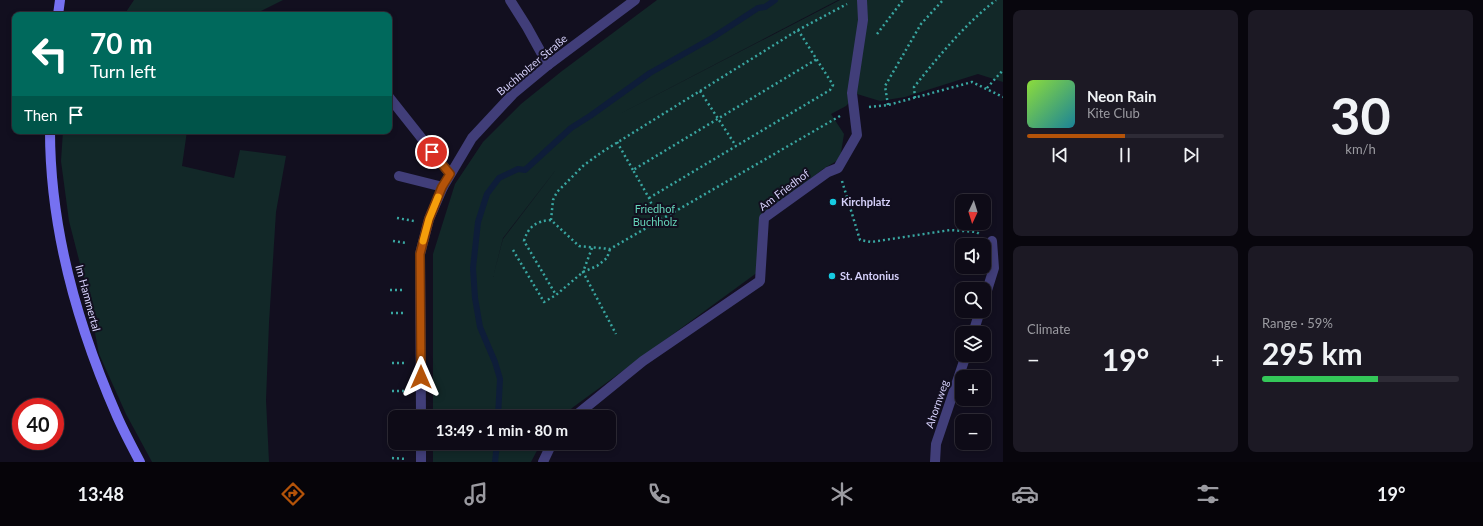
<!DOCTYPE html>
<meta charset="utf-8">
<style>
body{margin:0;font-family:Lato,sans-serif;background:#1c1924;color:#f1f3f6;height:100vh;display:flex;flex-direction:column;font-size:15px;white-space:nowrap}
*{box-sizing:border-box;margin:0}
p{font-size:13px;color:#9b9ba1}
.icon{flex:none;width:22px;height:22px;fill:none;stroke:currentColor;stroke-width:2;stroke-linecap:round;stroke-linejoin:round}
.map{position:relative;flex:1;overflow:hidden}
.panel{display:flex;flex-direction:column;gap:10px;padding:10px;background:#08060d;width:480px}
.panel>*{flex:none}
.banner{position:absolute;left:12px;top:12px;width:380px;height:122px;border-radius:8px;box-shadow:0 2px 6px #0003,0 0 0 1px #2e2b36;background:#00695c;color:#fff;overflow:hidden}
.needle{width:26px;rotate:184deg}
.fabs{position:absolute;left:955px;top:194px;display:grid;gap:8px}
.fabs a{display:grid;place-items:center;width:36px;height:36px;border-radius:8px;background:#0e0b17;box-shadow:0 2px 6px #0003,0 0 0 1px #2e2b36;font-size:20px}
.speed{position:absolute;left:12px;top:398px;display:flex;gap:8px;font-size:20px;font-weight:700;text-align:center}
.speed>*{display:grid;place-content:center;width:52px;height:52px;border-radius:50%;background:#0e0b17;box-shadow:0 2px 6px #0003,0 0 0 1px #2e2b36;line-height:1}
.speed .limit{border:6px solid #d22;background:#fff;color:#111}
.pin{position:absolute;display:grid;place-items:center;width:34px;height:34px;color:#fff;margin:-17px;border:2px solid #fff;border-radius:50%;box-shadow:0 1px 4px #0007}
.me{position:absolute;width:44px;margin:-22px;rotate:0deg;stroke-linejoin:round;filter:drop-shadow(0 0 3px #0008)}
.turn{display:flex;align-items:center;gap:14px;height:84px;padding:0 12px;font-size:18px}
.turn .icon{width:52px;height:52px;stroke-width:2.5}
.turn b{display:block;font-size:28px;line-height:34px}
.then{display:flex;align-items:center;height:38px;padding:0 12px;background:#0003;gap:8px;font-size:15px}
.big{font-size:30px;font-weight:700;line-height:1.1}
.panel .widget{flex:1;display:flex;flex-direction:column;justify-content:center;gap:6px;min-width:0;padding:0 14px;border-radius:8px;background:#1c1924}
.panel .dial{align-items:center;gap:0}
.dial b{font-size:52px;line-height:1}
.song{display:flex;align-items:center;gap:12px}
.cover{width:48px;height:48px;border-radius:6px;background:linear-gradient(135deg,hsl(90 70% 55%),hsl(190 70% 35%))}
.played{height:4px;border-radius:2px;background:linear-gradient(90deg,#b45309 50%,#2e2b36 50%)}
.keys{display:flex;justify-content:space-around;direction:ltr}
.heat{display:flex;justify-content:space-between;align-items:center;font-size:22px;direction:ltr}
.charge{height:6px;border-radius:3px;background:linear-gradient(90deg,#34c759 59%,#2e2b36 0)}
.panel .tiles{flex:1;display:grid;gap:10px;grid-template-columns:repeat(2,1fr)}
.trip{position:absolute;left:388px;top:410px;width:228px;height:40px;border-radius:8px;background:#0e0b17;box-shadow:0 2px 6px #0003,0 0 0 1px #2e2b36;font-weight:700;line-height:40px;text-align:center}
.dock{display:flex;height:64px;justify-content:space-around;align-items:center;background:#060409;color:#9b9ba1}
.dock .icon{width:28px;height:28px}
.dock .active{color:#b45309}
.dock b{font-size:18px;color:#f1f3f6}
main{display:flex;flex:1;min-height:0}
.map>svg:first-child{display:block}
</style>
<main>
<div class="map">
<svg width="1003" height="462" viewBox="0 0 1003 462">
<rect width="100%" height="100%" fill="#120f1f"/>
<path fill="#122828" fill-rule="evenodd" d="M134 0H283L253 15H124Z
M657 0H838L614 117 840 0H1003V82L978 74 905 97 880 101 857 94 846 106 831 114 844 134 840 159 823 169 762 217 758 272 572 408 563 417H433V254L455 184 483 142 521 104 562 71ZM558 167 503 239 493 277 503 238Z
M63 131H187L182 166 234 178 240 150 286 156 276 212 269 323 266 400 269 462H152L126 414 99 354 87 291 69 221 61 161Z
M433 443H541L531 462H433Z"/>
<g fill="none" stroke-linecap="round" stroke-linejoin="round">
<path stroke="#0e1d39" stroke-width="6" d="M498 417 500 379 495 362 480 327 475 298 473 268 478 222 487 194 499 178 518 169 525 170 571 128 590 116 650 73 712 38 758 8 765 7 775 0
M495 462 497 443"/>
<path stroke="#39a6a1" stroke-width="2.5" stroke-dasharray="2 3" stroke-linecap="butt" d="M877 34 903 0
M987 88 1003 70
M700 91 736 146
M915 98 914 87C939 56 964 25 996 0
M888 105 885 86 921 24 943 0
M869 107 888 105 972 82 1003 97
M840 116 610 249 579 246 551 220 553 200 557 192 584 165 602 152 798 30 847 4
M617 142 633 170
M842 181 860 240 871 242 950 230 976 232 980 234
M649 198 830 90 833 85 798 30
M397 218 414 221
M551 220C536 221 528 227 524 241L556 295
M659 222 649 198 633 170 817 59
M393 241 407 243
M592 248 583 272 616 334
M513 250 544 302 556 295 583 272 597 266 607 258 610 249
M390 290H405
M391 313H406
M392 363H405
M392 391H406
M392 458 406 459"/>
<path stroke="#413e79" stroke-width="10" d="M510 0 527 27 548 65
M389 97 450 174
M399 176 443 187"/>
<path stroke="#413e79" stroke-width="10" d="M984 300 994 268 992 241
M973 333 980 311
M574 417 643 361 760 281 764 218 828 172 838 168 857 135 852 93 863 20 862 0
M543 462 552 443
M935 462 936 444 966 355"/>
<path stroke="#413e79" stroke-width="10" d="M421 417 420 254 429 219 443 187 472 138 513 94 548 65 635 0
M421 443V462"/>
<path stroke="#7671f1" stroke-width="10" d="M58 15 60 0
M50 131C50 229 78 327 117 416 124 432 132 447 140 462"/>
</g>
<g fill="none" stroke-linecap="round" stroke-linejoin="round">
<g stroke="#753606" stroke-width="10">
<path id="route" d="M421 377 420 254 429 219 442 187 450 174 432 152"/>
</g>
<use href="#route" stroke="#b45309" stroke-width="7"/>
<path stroke="#f59e0b" stroke-width="7" d="M423 241 429 219 438 197"/>
</g>
<g fill="#16cbe2" stroke="#120f1f" stroke-width="1.5">
<circle cx="833" cy="202" r="4"/>
<circle cx="832" cy="276" r="4"/>
</g>
<g text-anchor="middle" stroke-width="4" stroke-linejoin="round" paint-order="stroke">
<g font-size="11" fill="#d6d1fb" stroke="#120f1f">
<text transform="translate(532 65) rotate(-40)" y="4">Buchholzer Straße</text>
<text transform="translate(784 190) rotate(-37)" y="4">Am Friedhof</text>
<text transform="translate(88 298) rotate(75)" y="4">Im Hammertal</text>
<text transform="translate(937 404) rotate(-71)" y="4">Ahornweg</text>
</g>
<g font-size="11" font-weight="bold" fill="#d6d1fb" stroke="#120f1f" text-anchor="start">
<text x="841" y="206">Kirchplatz</text>
<text x="840" y="280">St. Antonius</text>
</g>
<g font-size="11" fill="#65d3b8" stroke="#120f1f">
<text x="655" y="213">Friedhof<tspan x="655" dy="13">Buchholz</tspan></text>
</g>
</g>
</svg>
<div class="fabs">
<a><svg class="needle" viewBox="-14 -14 28 28"><path d="M0-13l5 13h-10z" fill="#e53935"/><path d="M0 13l5-13h-10z" fill="#9b9ba1"/></svg></a>
<a><svg class="icon" aria-label="sound" viewBox="0 0 24 24"><path d="M4 9h4l5-4v14l-5-4H4zM17 9q2 3 0 6"/></svg></a>
<a><svg class="icon" aria-label="search" viewBox="0 0 24 24"><circle cx="10" cy="10" r="6"/><path d="M15 15l6 6"/></svg></a>
<a><svg class="icon" aria-label="layers" viewBox="0 0 24 24"><path d="M12 4l9 5-9 5-9-5zM3 14l9 5 9-5"/></svg></a>
<a>+</a>
<a>−</a>
</div>
<div class="speed"><div class="limit">40</div></div>
<div class="pin" style="left:432px;top:152px;background:#d93025"><svg class="icon" aria-label="arrive" viewBox="0 0 24 24"><path d="M6 21V4h12l-3 4 3 4H6"/></svg></div>
<svg class="me" style="left:421px;top:377px" viewBox="-20 -20 40 40"><path d="M0-17L14 15 0 8-14 15z" fill="#b45309" stroke="#fff" stroke-width="4"/></svg>
<div class="trip">13:49 · 1 min · 80 m</div>
<div class="banner">
<div class="turn"><svg class="icon" aria-label="left" viewBox="0 0 24 24"><path d="M17 20v-9H6M10 6l-5 5 5 5"/></svg><div><b>70 m</b>Turn left</div></div>
<div class="then">Then<svg class="icon" aria-label="arrive" viewBox="0 0 24 24"><path d="M6 21V4h12l-3 4 3 4H6"/></svg></div>
</div>
</div>
<section class="panel">
<div class="tiles">
<div class="widget">
<div class="song"><i class="cover"></i><div><b>Neon Rain</b><p>Kite Club</p></div></div>
<div class="played"></div>
<div class="keys"><svg class="icon" aria-label="previous" viewBox="0 0 24 24"><path d="M18 5L8 12l10 7zM5 5v14"/></svg><svg class="icon" aria-label="pause" viewBox="0 0 24 24"><path d="M8 5v14M16 5v14"/></svg><svg class="icon" aria-label="next" viewBox="0 0 24 24"><path d="M6 5l10 7-10 7zM19 5v14"/></svg></div>
</div>
<div class="widget dial"><b>30</b><p>km/h</p></div>
<div class="widget"><p>Climate</p>
<div class="heat"><a>−</a><b class="big">19°</b><a>+</a></div>
</div>
<div class="widget"><p>Range · 59%</p><b class="big">295 km</b><div class="charge"></div></div>
</div>
</section>
</main>
<nav class="dock">
<b>13:48</b>
<svg class="icon active" aria-label="directions" viewBox="0 0 24 24"><path d="M12 3l9 9-9 9-9-9zM9 14v-3h6M13 9l2 2-2 2"/></svg>
<svg class="icon" aria-label="music" viewBox="0 0 24 24"><path d="M9 18V5l10-2v13"/><circle cx="6" cy="18" r="3"/><circle cx="16" cy="16" r="3"/></svg>
<svg class="icon" aria-label="phone" viewBox="0 0 24 24"><path d="M5 4h4l2 5-3 2q2 4 5 5l2-3 5 2v4C11 20 4 13 5 4z"/></svg>
<svg class="icon" aria-label="climate" viewBox="0 0 24 24"><path d="M12 3v18M4 7l16 10M4 17L20 7"/></svg>
<svg class="icon" aria-label="car" viewBox="0 0 24 24"><path d="M5 17H2v-5l4-1 3-4h7l3 4 3 1v5h-3M9 17h6M6 11h13"/><circle cx="7" cy="17" r="2"/><circle cx="17" cy="17" r="2"/></svg>
<svg class="icon" aria-label="filters" viewBox="0 0 24 24"><path d="M4 7h16M4 17h16"/><circle cx="9" cy="7" r="2"/><circle cx="15" cy="17" r="2"/></svg>
<b>19°</b>
</nav>
